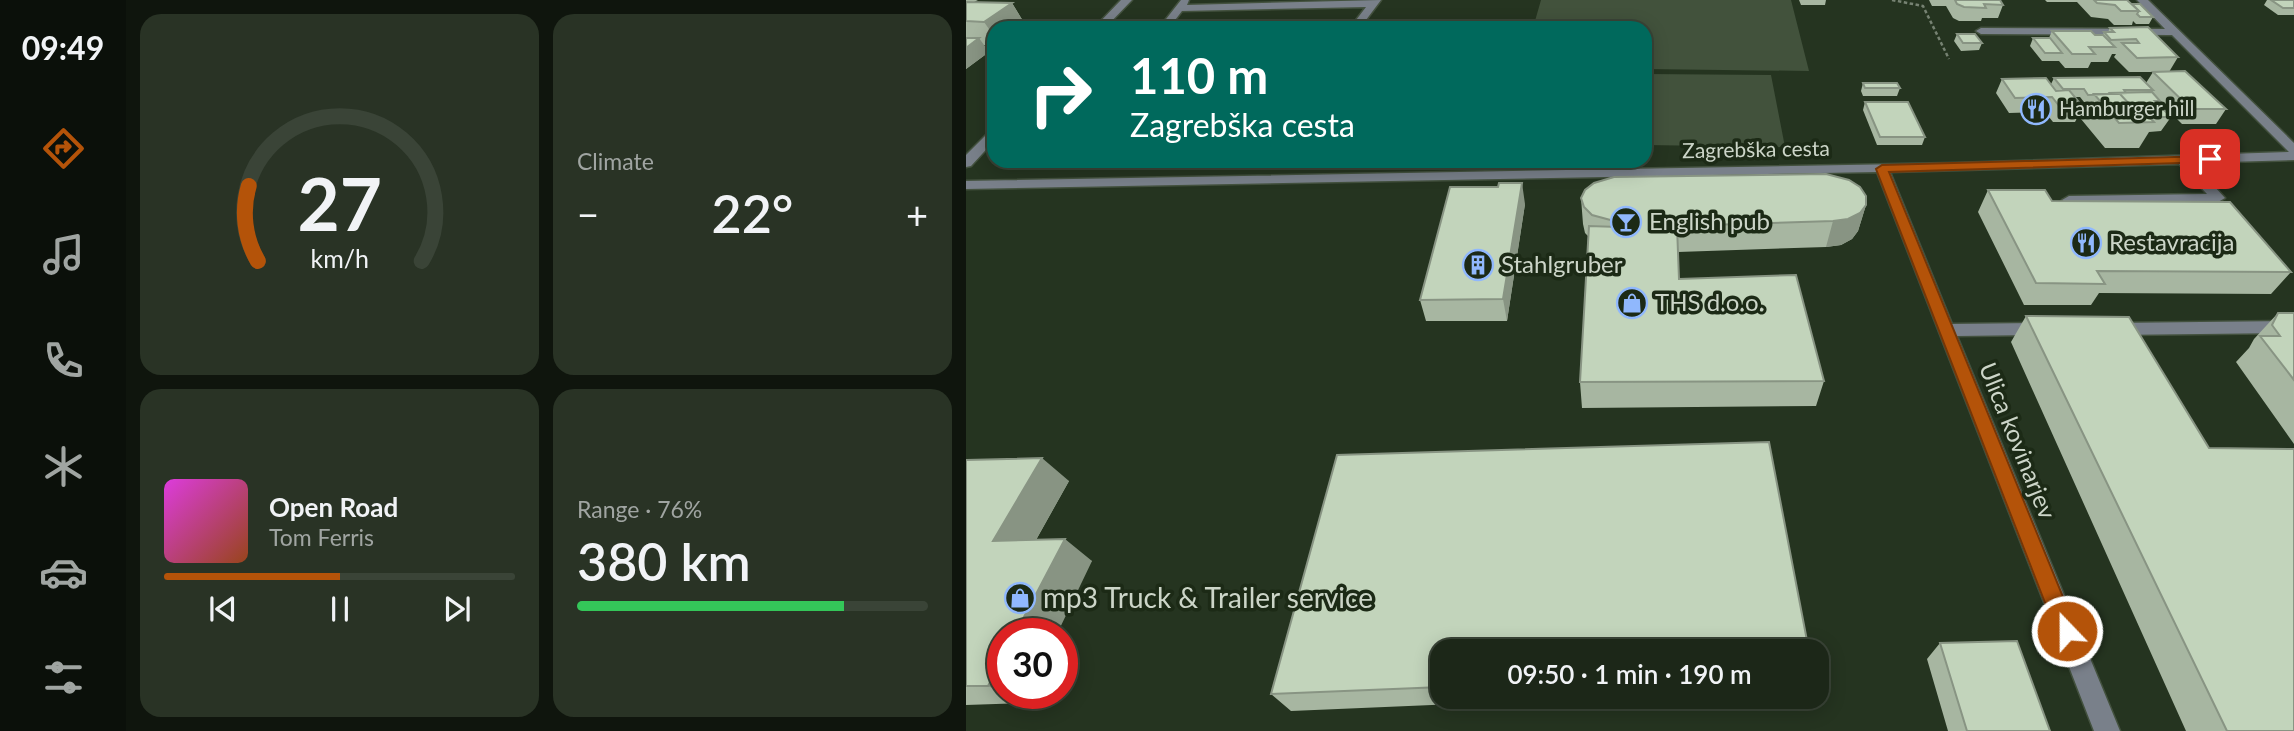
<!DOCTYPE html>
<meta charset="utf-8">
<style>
body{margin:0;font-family:Lato,sans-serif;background:#293325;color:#f1f3f6;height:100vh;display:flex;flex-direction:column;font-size:26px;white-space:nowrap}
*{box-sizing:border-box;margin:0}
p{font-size:23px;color:#a0a5a2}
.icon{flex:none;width:38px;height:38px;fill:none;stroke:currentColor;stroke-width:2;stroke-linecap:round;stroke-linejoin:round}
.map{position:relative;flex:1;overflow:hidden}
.details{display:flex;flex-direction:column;gap:14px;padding:14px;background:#0f150d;width:840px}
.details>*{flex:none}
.guide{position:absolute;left:21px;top:21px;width:665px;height:147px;border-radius:21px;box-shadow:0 4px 18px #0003,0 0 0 2px #3a4437;background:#00695c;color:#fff;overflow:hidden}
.speed{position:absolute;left:21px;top:618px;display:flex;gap:14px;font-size:35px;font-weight:700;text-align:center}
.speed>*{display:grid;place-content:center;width:91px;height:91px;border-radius:50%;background:#1c2718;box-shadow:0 4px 18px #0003,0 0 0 2px #3a4437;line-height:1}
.speed .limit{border:10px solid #d22;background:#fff;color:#111}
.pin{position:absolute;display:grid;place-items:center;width:60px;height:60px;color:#fff;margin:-30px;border-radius:14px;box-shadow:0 4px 10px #0006}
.me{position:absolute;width:77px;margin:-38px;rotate:338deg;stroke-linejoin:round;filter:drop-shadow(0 0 5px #0008)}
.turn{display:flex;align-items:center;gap:24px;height:147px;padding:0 28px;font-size:32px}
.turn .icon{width:91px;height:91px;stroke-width:2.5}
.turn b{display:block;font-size:49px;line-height:60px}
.big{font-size:52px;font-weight:600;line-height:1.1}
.details .widget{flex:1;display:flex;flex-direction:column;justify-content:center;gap:10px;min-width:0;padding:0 24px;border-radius:21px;background:#293325}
.details .dial{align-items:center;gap:0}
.dial svg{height:182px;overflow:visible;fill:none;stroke:#3a4437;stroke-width:7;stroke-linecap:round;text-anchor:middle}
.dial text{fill:#f1f3f6;stroke:none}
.song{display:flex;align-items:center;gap:21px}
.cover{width:84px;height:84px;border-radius:10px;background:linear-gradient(135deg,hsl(300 70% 55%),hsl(20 70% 35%))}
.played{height:7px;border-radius:4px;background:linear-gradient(90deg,#b45309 50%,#3a4437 50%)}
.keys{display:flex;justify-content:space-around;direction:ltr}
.heat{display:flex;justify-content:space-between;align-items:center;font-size:38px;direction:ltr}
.charge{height:10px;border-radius:5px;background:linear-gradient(90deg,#34c759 76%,#3a4437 0)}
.details .tiles{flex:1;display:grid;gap:14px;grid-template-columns:repeat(2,1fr)}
.trip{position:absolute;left:464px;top:639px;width:399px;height:70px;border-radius:21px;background:#1c2718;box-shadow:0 4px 18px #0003,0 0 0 2px #3a4437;font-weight:600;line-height:70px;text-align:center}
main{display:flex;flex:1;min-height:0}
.tab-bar{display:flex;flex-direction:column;width:126px;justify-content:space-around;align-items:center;background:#0b100a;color:#a0a5a2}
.tab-bar .icon{width:49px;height:49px}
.tab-bar .on{color:#b45309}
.tab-bar b{font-size:32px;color:#f1f3f6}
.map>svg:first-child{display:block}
</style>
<main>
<nav class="tab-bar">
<b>09:49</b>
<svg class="icon on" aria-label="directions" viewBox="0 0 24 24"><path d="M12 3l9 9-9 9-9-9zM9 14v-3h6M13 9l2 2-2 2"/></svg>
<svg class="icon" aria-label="music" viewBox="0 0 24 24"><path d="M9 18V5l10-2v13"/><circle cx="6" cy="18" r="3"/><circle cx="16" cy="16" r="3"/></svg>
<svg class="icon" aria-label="phone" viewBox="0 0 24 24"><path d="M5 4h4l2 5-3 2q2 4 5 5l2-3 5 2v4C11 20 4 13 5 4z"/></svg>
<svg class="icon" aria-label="climate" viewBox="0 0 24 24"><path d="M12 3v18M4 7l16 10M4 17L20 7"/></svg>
<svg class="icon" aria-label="car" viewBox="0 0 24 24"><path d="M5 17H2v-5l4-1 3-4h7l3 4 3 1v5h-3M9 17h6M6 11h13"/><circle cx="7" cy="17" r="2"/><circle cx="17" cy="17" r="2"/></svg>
<svg class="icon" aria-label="filters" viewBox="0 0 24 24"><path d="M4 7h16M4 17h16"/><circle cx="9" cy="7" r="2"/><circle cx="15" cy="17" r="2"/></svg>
</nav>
<section class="details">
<div class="tiles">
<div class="widget dial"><svg viewBox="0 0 100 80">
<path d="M14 69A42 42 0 1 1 86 69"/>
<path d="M14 69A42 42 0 0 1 10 36" stroke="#b45309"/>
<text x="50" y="56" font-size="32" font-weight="700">27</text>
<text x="50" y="72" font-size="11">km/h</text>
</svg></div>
<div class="widget"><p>Climate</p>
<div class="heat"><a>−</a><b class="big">22°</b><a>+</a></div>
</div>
<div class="widget">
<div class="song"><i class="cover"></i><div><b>Open Road</b><p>Tom Ferris</p></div></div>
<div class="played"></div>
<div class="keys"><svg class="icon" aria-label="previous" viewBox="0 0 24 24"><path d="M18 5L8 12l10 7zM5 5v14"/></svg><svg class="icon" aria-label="pause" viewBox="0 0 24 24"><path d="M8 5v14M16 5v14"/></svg><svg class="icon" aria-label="next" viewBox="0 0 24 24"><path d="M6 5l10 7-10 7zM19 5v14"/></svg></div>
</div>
<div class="widget"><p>Range · 76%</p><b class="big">380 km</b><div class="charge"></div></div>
</div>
</section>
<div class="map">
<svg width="1328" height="731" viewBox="0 0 1328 731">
<rect width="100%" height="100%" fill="#253420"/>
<path fill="#42523c" d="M575 0H825L843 71 679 69V28H567Z
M679 74 805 75 819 147 679 145Z"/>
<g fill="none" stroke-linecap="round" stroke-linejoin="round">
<g stroke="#43513e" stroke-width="3">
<path id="minor" d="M155 0H166L139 28H128Z
M215 0H223L221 5 415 0 394 28H384L400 7 216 11 203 28H193Z
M1171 0H1182L1328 143V160L1227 163 1259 198 1252 202 1103 204 1096 200 1103 196 1241 194 1213 164 924 172 986 324 1075 323 1083 329 1075 335 991 336 1154 731H1128L911 172 0 189V181L991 163 1323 152 1206 35 1015 34 1010 31 1015 28 1199 29Z
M28 130V141L5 166 0 167V155L24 131Z
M1328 321V333L1148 335 1140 329 1148 323Z"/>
</g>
<path stroke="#768272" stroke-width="2.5" stroke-dasharray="3.5 2.5" stroke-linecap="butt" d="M926 0 957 6 983 59"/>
<use href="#minor" fill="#79808a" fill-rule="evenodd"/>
</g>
<path fill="#a7b6a1" d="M0 0H12L8 2 46 3 60 26 57 28H28V45H18L23 52 0 69Z
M833 0H860L859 5H835Z
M963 0H1034L1037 5 1032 18H1016L1015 21H993L987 18 980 6H966Z
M1079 0H1161L1166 4 1187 17 1183 24H1170L1167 21 1166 25H1148L1142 19 1125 17 1111 2H1081Z
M1301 0H1328V15H1312L1298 5Z
M1144 28 1212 57 1203 72 1260 109 1250 124H1216L1194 102 1192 104 1205 117 1195 131 1183 132 1173 148H1139L1115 119 1124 102H1118L1114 97H1108L1117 107 1109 122H1087L1079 112 1043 113 1030 93 1036 79 1085 84 1088 78 1180 83 1187 72H1192H1163L1148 57 1150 54H1146L1142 62H1125L1122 68H1099L1093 61H1076L1064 46 1067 38H1083L1086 31 1137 35 1138 32H1142Z
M991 34 1016 43 1013 50 995 51 988 41Z
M897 83 934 88 931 96H897L895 91Z
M899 102 959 137 956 145H911L897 110Z
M1022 190 1086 201 1325 272 1305 294 1133 293 1125 305H1058L1012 212Z
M615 198 900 205 892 231 886 239 875 245 860 247 712 252 713 279 858 381 850 406 616 408 614 382 622 236 619 233 617 224Z
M559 204 541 321H460L454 300Z
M1312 313H1328V444L1270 362 1283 348 1288 339Z
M1060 316 1328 731H1220L1045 342Z
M0 460 103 481 70 540 126 561 37 634V693H62L57 703 0 705Z
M974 643 1084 731H982L961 659Z
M476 651V696H677L325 711 305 694Z"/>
<path fill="#889483" d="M46 3 60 26 57 28H28V36L18 22Z
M13 38 23 52 0 69V48Z
M556 183 559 204 541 321 537 299Z
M900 205 892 231 886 239 875 245 860 247 867 221Z
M76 458 103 481 57 563 27 541Z
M99 539 126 561 91 634H49Z
M37 658V693L22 686Z
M37 693H62L57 703Z"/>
<path fill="#c2d4bb" stroke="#889483" stroke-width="2" d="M989 0H1034L1037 5 1018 4 1020 8 998 7 991 4Z
M1128 0H1161L1173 11H1155L1149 5 1131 3Z
M1305 0H1328V8H1317Z
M0 2 46 3 18 22 0 21Z
M1166 4H1174L1187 17H1174L1171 14 1173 11Z
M1182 27 1212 57 1171 58 1156 43H1173L1170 39 1145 40 1138 32H1148L1144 28Z
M1086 31H1125L1129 35H1137L1149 47H1123L1129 54H1106Z
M991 34H1009L1016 43H997Z
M0 38H13L0 48Z
M1067 38H1084L1096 53H1079Z
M1219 71 1260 109H1225L1187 72Z
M1174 77 1187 90H1158L1160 93 1122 95 1118 89H1097L1088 78Z
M1080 78 1090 91 1103 90 1117 107H1094L1086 97 1049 98 1036 79Z
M897 83H931L934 88H899Z
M1186 92 1194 101H1189L1205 117H1183L1174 107H1166L1154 94H1145L1144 93Z
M1128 94H1154L1166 107H1174L1188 122 1153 123Z
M899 102H942L959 137H914Z
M860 174 883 180 894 187 900 196V205L894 213 882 219 867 221 711 226 713 279 830 275 858 381 614 382 623 226 652 227V222L626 215 618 207 615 198 619 190 628 183 648 177Z
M533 183H556L537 299 454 300 484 187H532Z
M1022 190H1079L1086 201 1264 202 1325 272 1131 271 1139 284 1070 283Z
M1312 313H1328V380L1294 336H1314L1306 325Z
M1060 316 1163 317 1243 448 1328 449V731H1261Z
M803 442 843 651H476V687L305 694 371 455Z
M76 458 27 541 99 539 49 634H37V658L22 686H0V460Z
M1051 641 1084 731H1001L974 643Z"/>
<path fill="#b45309" stroke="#753606" stroke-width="2" d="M1244 156 1249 157V162L923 172 1111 631 1108 638 1101 641 1093 638 1090 631 910 169 916 165Z"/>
<defs>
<g id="restaurant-ring" transform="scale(1.575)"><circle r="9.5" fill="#1c2a16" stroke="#90b8fd" stroke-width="1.5"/><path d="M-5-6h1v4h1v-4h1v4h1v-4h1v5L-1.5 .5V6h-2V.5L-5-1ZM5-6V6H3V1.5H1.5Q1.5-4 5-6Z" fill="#90b8fd"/></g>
<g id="bar-ring" transform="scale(1.575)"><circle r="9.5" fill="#1c2a16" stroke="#90b8fd" stroke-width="1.5"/><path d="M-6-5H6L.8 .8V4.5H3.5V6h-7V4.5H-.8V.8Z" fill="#90b8fd"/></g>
<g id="building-ring" transform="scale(1.575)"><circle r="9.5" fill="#1c2a16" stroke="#90b8fd" stroke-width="1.5"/><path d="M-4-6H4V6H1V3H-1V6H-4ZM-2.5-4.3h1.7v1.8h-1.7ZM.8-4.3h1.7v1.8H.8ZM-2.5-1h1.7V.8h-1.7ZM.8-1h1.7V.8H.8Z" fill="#90b8fd"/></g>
<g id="shop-ring" transform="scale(1.575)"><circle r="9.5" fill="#1c2a16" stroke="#90b8fd" stroke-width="1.5"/><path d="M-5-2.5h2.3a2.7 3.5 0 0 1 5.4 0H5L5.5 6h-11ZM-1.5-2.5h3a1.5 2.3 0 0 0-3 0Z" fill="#90b8fd"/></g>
</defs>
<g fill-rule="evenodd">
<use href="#restaurant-ring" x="1070" y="109"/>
<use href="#bar-ring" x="660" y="222"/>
<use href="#restaurant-ring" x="1120" y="243"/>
<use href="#building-ring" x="512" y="265"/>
<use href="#shop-ring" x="666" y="303"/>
<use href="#shop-ring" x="54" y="598"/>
</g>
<g text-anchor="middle" stroke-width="7" stroke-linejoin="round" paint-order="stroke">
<g font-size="21" fill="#ccd5c8" stroke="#1c2a16" text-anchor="start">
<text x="1093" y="116">Hamburger hill</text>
</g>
<g font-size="21" fill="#ccd5c8" stroke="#1c2a16">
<text transform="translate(790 150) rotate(-1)" y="7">Zagrebška cesta</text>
</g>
<g font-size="24" fill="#ccd5c8" stroke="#1c2a16" text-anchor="start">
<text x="683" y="230">English pub</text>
<text x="1143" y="251">Restavracija</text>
<text x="535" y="273">Stahlgruber</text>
<text x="689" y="311">THS d.o.o.</text>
</g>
<g font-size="24" fill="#ccd5c8" stroke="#1c2a16">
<text transform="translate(1051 441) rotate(68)" y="8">Ulica kovinarjev</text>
</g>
<g font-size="28" fill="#ccd5c8" stroke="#1c2a16" text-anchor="start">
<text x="77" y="608">mp3 Truck &amp; Trailer service</text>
</g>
</g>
</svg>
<div class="speed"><div class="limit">30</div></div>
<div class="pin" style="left:1244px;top:159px;background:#d93025"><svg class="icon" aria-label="arrive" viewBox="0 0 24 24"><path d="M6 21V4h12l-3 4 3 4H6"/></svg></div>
<svg class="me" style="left:1101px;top:631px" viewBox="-20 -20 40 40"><circle r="17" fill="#b45309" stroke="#fff" stroke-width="3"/><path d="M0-11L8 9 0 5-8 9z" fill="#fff"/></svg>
<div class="trip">09:50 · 1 min · 190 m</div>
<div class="guide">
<div class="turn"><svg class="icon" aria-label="right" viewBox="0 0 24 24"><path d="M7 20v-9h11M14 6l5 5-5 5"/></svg><div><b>110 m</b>Zagrebška cesta</div></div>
</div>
</div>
</main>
